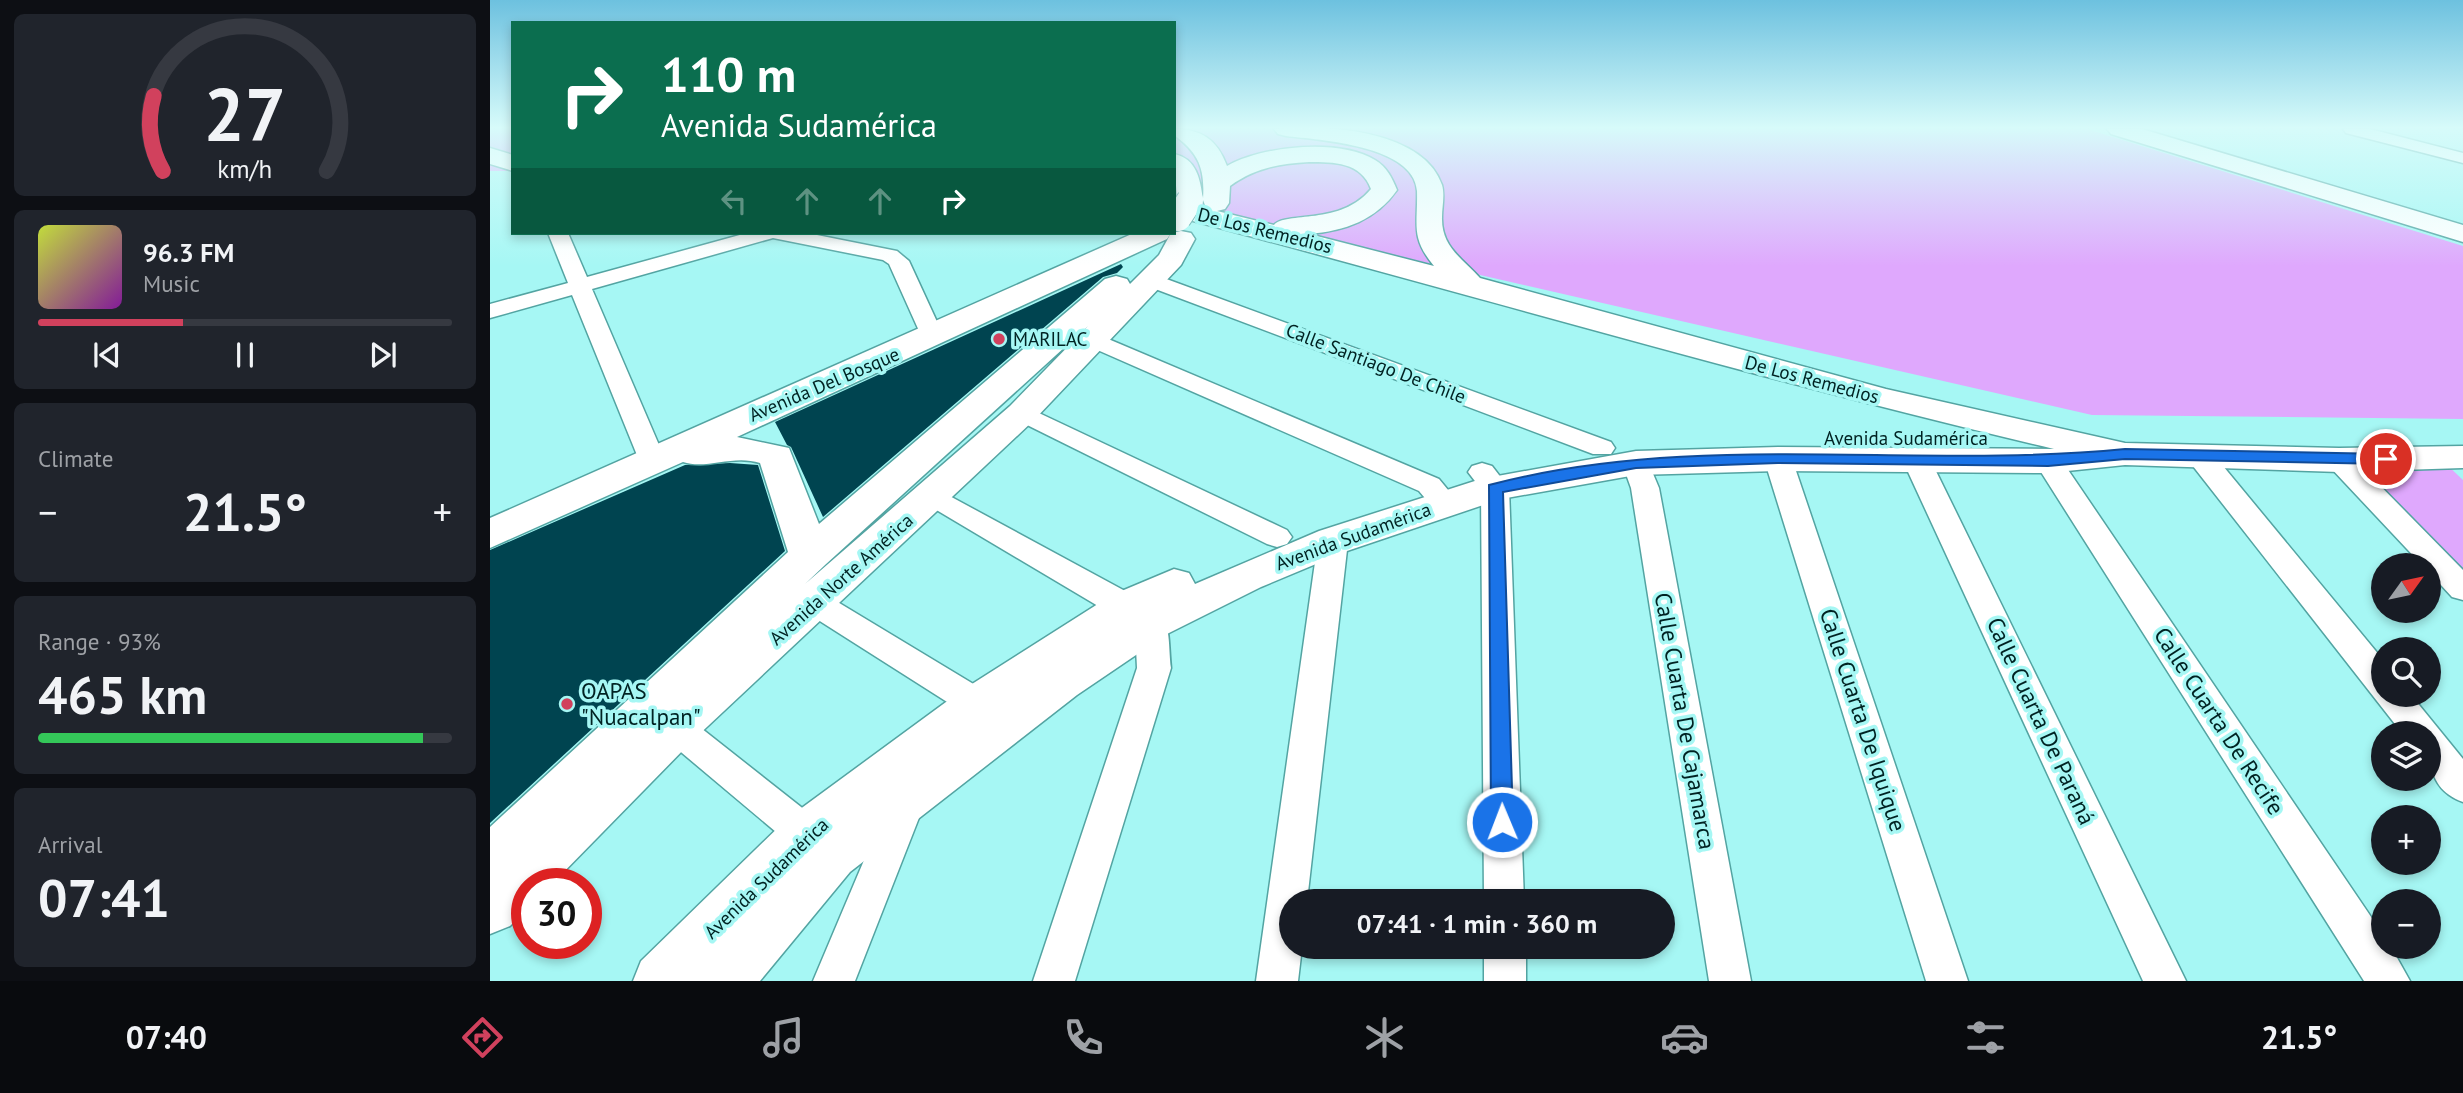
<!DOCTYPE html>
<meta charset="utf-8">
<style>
body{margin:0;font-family:"PT Sans",sans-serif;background:#20242c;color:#f1f3f6;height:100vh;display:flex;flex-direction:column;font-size:26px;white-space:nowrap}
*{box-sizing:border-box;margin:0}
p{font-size:23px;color:#9ea1a6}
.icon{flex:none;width:38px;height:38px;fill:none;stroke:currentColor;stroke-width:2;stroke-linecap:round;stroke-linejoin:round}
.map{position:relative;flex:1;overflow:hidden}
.sheet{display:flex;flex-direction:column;gap:14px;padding:14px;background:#0d0f14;width:490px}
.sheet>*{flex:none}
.top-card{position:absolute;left:21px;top:21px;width:665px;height:214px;border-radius:0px;box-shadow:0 4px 10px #0003;background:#0b6e4f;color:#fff;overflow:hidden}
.needle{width:46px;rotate:57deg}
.tools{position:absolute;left:1881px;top:553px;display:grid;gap:14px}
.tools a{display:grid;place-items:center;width:70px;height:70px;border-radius:50%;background:#171b24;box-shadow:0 4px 10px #0003;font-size:35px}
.speed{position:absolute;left:21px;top:868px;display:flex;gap:14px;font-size:35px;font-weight:700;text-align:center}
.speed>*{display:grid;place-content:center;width:91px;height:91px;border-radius:50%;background:#171b24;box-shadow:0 4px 10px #0003;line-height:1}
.speed .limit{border:10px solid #d22;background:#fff;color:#111}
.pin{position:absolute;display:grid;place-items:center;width:60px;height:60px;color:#fff;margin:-30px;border:4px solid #fff;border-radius:50%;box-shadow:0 2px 7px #0007}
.me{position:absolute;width:77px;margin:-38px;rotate:359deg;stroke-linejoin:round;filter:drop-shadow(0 0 5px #0008)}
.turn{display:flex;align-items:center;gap:24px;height:147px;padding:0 35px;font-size:32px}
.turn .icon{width:91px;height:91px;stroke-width:2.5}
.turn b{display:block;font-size:49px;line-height:60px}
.lanes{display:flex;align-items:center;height:66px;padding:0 35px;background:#0003;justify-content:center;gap:35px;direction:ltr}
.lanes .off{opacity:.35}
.big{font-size:52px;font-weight:700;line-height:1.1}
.sheet .tile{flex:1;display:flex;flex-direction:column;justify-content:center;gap:10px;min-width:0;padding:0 24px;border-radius:10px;background:#20242c}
.sheet .dial{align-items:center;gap:0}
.dial svg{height:182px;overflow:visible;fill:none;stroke:#363941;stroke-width:7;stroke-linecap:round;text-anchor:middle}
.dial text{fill:#f1f3f6;stroke:none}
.song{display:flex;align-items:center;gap:21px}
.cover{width:84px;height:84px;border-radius:10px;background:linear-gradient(135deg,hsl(70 70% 55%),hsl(290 70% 35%))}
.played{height:7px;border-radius:4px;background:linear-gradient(90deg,#d1415d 35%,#363941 35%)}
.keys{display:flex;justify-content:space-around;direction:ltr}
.heat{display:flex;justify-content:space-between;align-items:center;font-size:38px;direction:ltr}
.charge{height:10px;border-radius:5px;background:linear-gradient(90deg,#34c759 93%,#363941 0)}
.trip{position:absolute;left:789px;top:889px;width:396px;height:70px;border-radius:35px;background:#171b24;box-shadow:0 4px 10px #0003;font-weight:700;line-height:70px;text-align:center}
.menu{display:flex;height:112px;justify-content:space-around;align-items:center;background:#090b0e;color:#9ea1a6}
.menu .icon{width:49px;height:49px}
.menu .selected{color:#d1415d}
.menu b{font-size:32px;color:#f1f3f6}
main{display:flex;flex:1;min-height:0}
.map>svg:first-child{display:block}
</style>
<main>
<section class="sheet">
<div class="tile dial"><svg viewBox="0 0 100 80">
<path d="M14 69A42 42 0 1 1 86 69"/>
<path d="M14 69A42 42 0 0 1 10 36" stroke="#d1415d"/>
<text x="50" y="56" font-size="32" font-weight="700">27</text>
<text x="50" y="72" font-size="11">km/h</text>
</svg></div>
<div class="tile">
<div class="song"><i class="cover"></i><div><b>96.3 FM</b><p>Music</p></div></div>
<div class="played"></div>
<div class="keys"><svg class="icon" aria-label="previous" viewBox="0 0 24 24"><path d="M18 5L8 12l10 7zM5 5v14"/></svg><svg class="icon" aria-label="pause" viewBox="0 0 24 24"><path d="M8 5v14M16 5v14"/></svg><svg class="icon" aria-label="next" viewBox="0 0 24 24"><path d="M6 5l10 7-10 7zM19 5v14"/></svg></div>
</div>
<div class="tile"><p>Climate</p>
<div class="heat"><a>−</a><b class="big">21.5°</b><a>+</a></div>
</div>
<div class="tile"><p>Range · 93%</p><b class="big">465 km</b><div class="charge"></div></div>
<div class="tile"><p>Arrival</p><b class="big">07:41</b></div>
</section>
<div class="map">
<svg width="1973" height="981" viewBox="0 0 1973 981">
<rect width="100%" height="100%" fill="#a6f7f4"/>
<path fill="#dfa8fd" d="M0 129H23V171H0Z
M684 129H1597L1973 246V419L1602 415 684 205Z
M1955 463 1973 480V578L1863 466Z"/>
<path fill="#004450" d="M631 264 633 267 627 273 613 277 333 517 301 447 297 445 285 422Z
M240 463 268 465 295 551 0 823V550L195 465Z"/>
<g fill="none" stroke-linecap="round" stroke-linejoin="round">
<g stroke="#53a4a2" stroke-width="3">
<path id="street" d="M1853 129H1880L1973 153V163L1856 133Z
M58 233H78L97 277 257 233H317L407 251 419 261 454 337 450 342H434L399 264 393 260 283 238 102 289 175 459 171 465 161 467 151 465 82 295 0 318V304L78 283Z
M660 273 1121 442 1125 448 1121 454H1103L652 284 649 279 652 274Z
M604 333 949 479 968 502 964 509C946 513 940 504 929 491L596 345 592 340 596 335Z
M532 405 797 530 802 537 797 544 787 547 777 544 523 418 519 413 523 408Z
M1709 447 1719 449 1894 661V695H1921L1973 759V802C1940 790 1939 764 1939 733H1912L1699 461 1696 455 1699 449Z
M1288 451 1298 453 1302 459 1478 981H1436L1274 459 1278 453Z
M1849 452 1859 454 1973 570V600L1962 597 1939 572V565H1932L1839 466 1835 460 1839 454Z
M1427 453 1437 455 1441 461 1696 981H1653L1413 461 1417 455Z
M1558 453 1568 455 1894 936V947H1901L1920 981H1874L1544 461 1548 455Z
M1146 455 1156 457 1169 488 1261 981H1219L1141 488 1132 463 1136 457Z
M992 463 1002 466 1019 488 1034 901H994L991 489 978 472 982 466Z
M443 487 648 598C684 623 677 627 681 668L585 981H543L647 668 645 628 433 502 429 496 433 490Z
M843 531 853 534 858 541 817 901H802V947H812L808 981H766L828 541 833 534Z
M325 592 336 595 500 694 505 704 500 714 488 718 476 714 314 611 309 603 314 595Z
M185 713 197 717 339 829 344 841 339 853 325 858 311 853 173 737 167 727 173 717Z
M415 789 428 794 434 805 365 981H323L402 794Z
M994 947H1036V981H994Z"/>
</g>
<g stroke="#53a4a2" stroke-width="3">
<path id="secondary" d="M684 129C711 129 727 139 737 166 772 146 849 138 885 160 897 167 902 178 907 190 886 220 855 231 819 234L944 266C920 237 928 225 927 191 924 145 829 140 796 136L788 134 784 129C832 124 933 129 952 185 955 195 952 207 952 217 951 247 972 258 990 278L1396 389 1635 443 1849 448 1973 446V468L1849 472 1635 465 1558 473 1288 471 1146 475 1011 499 857 551 771 587 677 634 587 695 360 872 270 981H143L151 961 298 818 471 691 622 595 684 569 699 573 705 584 829 531 991 479 1146 451 1288 447 1564 449C1269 380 978 293 684 216V200L687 201 684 154C707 159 710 179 713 199 715 169 709 153 684 135ZM819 162C844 162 871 162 881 189 851 226 795 211 784 225L727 211 735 209 739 203 740 186C765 168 788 164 819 162ZM713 200 716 208 708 206Z
M1617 129H1652L1973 225V242L1621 134Z
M0 148 23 155V171L0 164Z
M691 231 701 233 705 239 691 265 544 420 202 741 62 884H37V909L20 926 0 934V827L298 552 270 463C243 454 217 470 193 462L0 548V518L644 233H681L677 239 247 437 299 448 329 524 615 279 626 276 637 279 640 284 669 255 681 233ZM598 326 520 406 315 584 335 565Z"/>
</g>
<use href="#street" fill="#fff" fill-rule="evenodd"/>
<use href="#secondary" fill="#fff" fill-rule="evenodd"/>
<g stroke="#53a4a2" stroke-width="28" stroke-linecap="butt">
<path id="secondary-bridge" d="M688 218 700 200"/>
</g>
<use href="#secondary-bridge" stroke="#fff" stroke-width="26"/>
</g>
<linearGradient id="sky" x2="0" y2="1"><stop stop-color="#6dc1df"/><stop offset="0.48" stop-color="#d7fbfa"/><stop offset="1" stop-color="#d7fbfa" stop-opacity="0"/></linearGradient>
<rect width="1973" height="266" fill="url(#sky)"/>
<path fill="#1a73e8" stroke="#114b97" stroke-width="2" d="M1635 449 1896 454 1903 459 1896 464 1635 459 1558 466 1288 463 1146 468 1013 492 1023 822 1019 829 1012 832 1004 829 1001 822 999 485C1207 430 1424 470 1635 449Z"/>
<g fill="#d1415d" stroke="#a6f7f4" stroke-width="2.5">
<circle cx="509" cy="339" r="7"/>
<circle cx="77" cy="704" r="7"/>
</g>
<g text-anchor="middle" stroke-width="7" stroke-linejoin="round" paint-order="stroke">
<g font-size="19" fill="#022" stroke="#a6f7f4">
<text transform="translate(775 230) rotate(14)" y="7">De Los Remedios</text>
<text transform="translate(886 363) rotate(21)" y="7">Calle Santiago De Chile</text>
<text transform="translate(1322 379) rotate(15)" y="7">De Los Remedios</text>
<text transform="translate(334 384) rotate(-23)" y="7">Avenida Del Bosque</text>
<text x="1416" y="445">Avenida Sudamérica</text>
<text transform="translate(863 536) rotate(-20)" y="7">Avenida Sudamérica</text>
<text transform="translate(351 579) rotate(-42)" y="7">Avenida Norte América</text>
<text transform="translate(276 878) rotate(-44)" y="7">Avenida Sudamérica</text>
</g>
<g font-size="19" fill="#022" stroke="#a6f7f4" text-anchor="start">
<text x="523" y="346">MARILAC</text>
</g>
<g font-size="23" fill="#022" stroke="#a6f7f4" text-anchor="start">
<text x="91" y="699">OAPAS<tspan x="91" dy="26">"Nuacalpan"</tspan></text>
</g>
<g font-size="23" fill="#022" stroke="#a6f7f4">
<text transform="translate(1373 720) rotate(72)" y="8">Calle Cuarta De Iquique</text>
<text transform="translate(1195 721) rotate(80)" y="8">Calle Cuarta De Cajamarca</text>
<text transform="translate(1551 721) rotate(65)" y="8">Calle Cuarta De Paraná</text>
<text transform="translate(1729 721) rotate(57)" y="8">Calle Cuarta De Recife</text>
</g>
</g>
</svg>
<div class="tools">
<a><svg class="needle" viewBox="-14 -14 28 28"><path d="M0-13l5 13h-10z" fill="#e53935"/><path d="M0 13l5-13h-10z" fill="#9ea1a6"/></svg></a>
<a><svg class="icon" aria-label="search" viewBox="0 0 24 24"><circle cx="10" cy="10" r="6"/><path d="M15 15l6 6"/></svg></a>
<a><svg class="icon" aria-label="layers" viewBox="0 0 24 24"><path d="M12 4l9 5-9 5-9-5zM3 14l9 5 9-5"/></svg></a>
<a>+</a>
<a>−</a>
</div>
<div class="speed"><div class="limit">30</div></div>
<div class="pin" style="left:1896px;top:459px;background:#d93025"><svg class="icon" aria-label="arrive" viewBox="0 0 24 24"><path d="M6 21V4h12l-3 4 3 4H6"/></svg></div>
<svg class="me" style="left:1012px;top:822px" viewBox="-20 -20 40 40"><circle r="17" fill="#1a73e8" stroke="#fff" stroke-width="3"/><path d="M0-11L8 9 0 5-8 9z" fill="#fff"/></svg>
<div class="trip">07:41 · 1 min · 360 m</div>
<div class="top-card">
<div class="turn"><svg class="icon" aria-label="right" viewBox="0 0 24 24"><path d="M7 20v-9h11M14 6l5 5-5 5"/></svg><div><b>110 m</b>Avenida Sudamérica</div></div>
<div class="lanes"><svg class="icon off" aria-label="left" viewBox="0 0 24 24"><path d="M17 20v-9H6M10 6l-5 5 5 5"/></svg><svg class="icon off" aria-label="ahead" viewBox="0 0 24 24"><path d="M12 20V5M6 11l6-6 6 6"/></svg><svg class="icon off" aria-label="ahead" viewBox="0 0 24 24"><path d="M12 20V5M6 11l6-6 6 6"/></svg><svg class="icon" aria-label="right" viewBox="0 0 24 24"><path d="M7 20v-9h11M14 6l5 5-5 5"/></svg></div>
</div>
</div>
</main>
<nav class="menu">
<b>07:40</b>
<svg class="icon selected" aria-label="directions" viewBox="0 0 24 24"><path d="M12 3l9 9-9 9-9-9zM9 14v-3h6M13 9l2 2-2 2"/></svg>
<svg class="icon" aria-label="music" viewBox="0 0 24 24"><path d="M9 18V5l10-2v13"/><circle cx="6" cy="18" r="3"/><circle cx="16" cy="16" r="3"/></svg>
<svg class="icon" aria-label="phone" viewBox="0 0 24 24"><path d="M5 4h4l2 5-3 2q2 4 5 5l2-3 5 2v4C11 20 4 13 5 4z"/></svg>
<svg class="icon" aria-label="climate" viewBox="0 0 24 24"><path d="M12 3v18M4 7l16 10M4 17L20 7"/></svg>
<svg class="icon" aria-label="car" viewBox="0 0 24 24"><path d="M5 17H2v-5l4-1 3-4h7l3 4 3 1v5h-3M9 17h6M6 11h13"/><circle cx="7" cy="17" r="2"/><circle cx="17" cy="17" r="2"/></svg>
<svg class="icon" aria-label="filters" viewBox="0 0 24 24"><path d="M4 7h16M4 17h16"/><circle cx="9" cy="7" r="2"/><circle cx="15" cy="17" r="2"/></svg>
<b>21.5°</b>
</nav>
